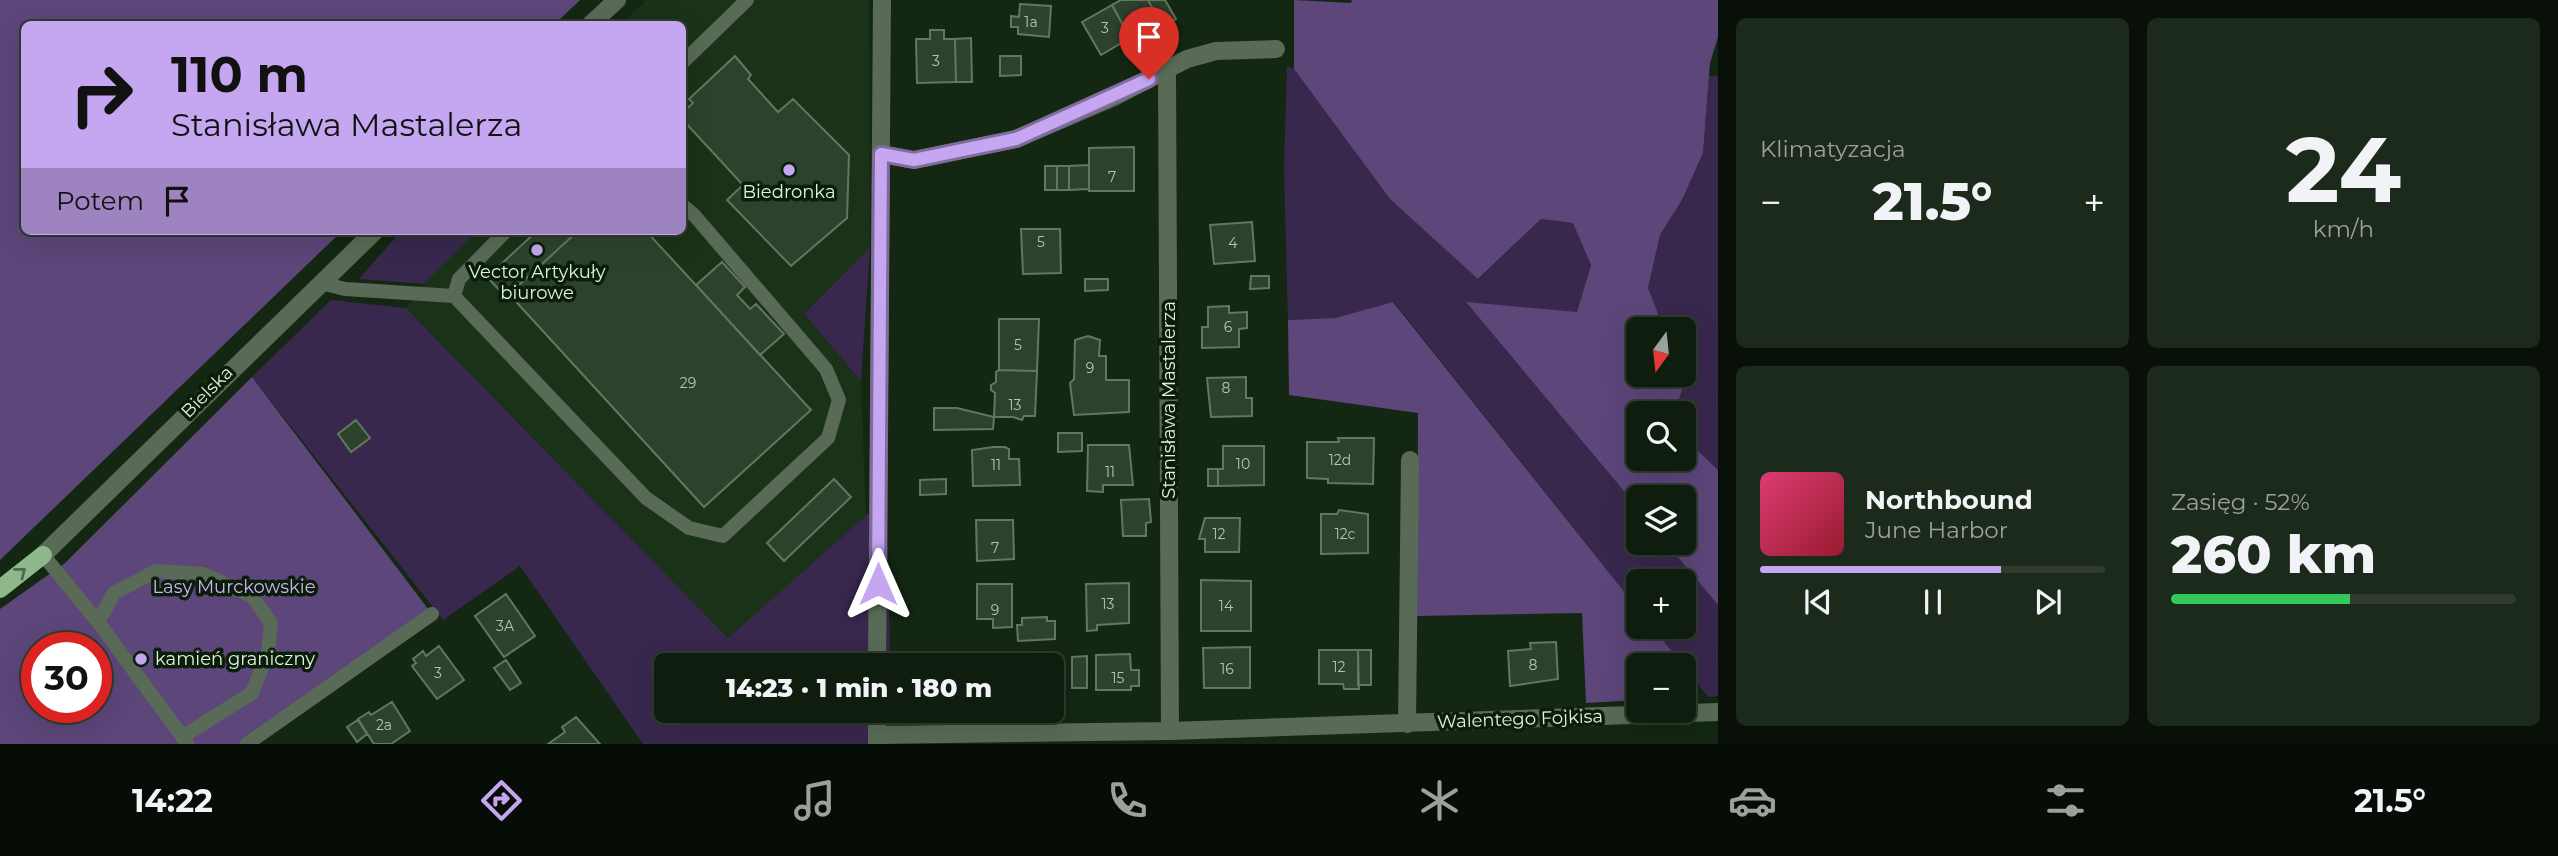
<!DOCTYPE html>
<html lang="pl">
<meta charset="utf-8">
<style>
body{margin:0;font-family:Montserrat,sans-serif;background:#1c2a1c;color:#f1f3f6;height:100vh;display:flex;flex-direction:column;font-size:26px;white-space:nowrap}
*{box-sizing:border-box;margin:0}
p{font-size:23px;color:#9ba29e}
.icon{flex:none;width:38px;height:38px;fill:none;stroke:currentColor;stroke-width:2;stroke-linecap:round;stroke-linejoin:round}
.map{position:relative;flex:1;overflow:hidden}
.side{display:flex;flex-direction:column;gap:18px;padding:18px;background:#081008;width:840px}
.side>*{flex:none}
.banner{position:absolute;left:21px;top:21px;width:665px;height:214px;border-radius:10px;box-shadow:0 7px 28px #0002,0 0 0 2px #2e3b2e;background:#c5a6f0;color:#111;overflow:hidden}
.needle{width:46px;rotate:195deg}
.tools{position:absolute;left:1626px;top:317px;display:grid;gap:14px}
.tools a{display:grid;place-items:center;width:70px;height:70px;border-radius:10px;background:#0e1d0e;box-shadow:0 7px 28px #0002,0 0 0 2px #2e3b2e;font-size:35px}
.speed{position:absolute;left:21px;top:632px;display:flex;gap:14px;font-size:35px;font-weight:700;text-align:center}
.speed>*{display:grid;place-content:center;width:91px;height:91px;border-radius:50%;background:#0e1d0e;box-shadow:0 7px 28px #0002,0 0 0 2px #2e3b2e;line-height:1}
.speed .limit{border:10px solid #d22;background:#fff;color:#111}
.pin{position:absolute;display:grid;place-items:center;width:60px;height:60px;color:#fff;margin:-72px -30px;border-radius:50% 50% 50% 0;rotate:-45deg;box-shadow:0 0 7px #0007}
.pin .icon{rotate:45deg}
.me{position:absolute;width:77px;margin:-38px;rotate:0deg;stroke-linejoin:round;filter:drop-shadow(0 0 5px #0008)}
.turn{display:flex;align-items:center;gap:24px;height:147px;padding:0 35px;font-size:32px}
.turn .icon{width:91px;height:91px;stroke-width:2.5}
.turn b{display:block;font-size:49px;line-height:60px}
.then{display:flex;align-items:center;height:66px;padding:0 35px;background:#0003;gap:14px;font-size:26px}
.big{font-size:52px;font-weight:800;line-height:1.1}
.side .tile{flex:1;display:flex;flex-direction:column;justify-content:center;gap:10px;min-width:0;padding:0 24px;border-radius:10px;background:#1c2a1c}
.side .dial{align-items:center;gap:0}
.dial b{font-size:91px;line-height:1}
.song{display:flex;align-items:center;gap:21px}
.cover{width:84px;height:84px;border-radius:10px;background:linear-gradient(135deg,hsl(340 70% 55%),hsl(350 70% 35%))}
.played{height:7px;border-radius:4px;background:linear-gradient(90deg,#c5a6f0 70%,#2e3b2e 70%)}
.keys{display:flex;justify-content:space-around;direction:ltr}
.heat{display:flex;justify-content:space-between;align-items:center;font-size:38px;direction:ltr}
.charge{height:10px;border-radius:5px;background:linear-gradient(90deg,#34c759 52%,#2e3b2e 0)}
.side .tiles{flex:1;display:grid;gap:18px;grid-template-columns:repeat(2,1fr)}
.trip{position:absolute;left:654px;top:653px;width:410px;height:70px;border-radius:10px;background:#0e1d0e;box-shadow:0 7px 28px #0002,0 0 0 2px #2e3b2e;font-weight:800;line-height:70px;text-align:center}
.menu{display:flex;height:112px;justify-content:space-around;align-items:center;background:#060c06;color:#9ba29e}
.menu .icon{width:49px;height:49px}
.menu .on{color:#c5a6f0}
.menu b{font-size:32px;color:#f1f3f6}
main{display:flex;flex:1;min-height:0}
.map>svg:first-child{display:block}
</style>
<main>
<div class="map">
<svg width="1718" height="744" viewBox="0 0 1718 744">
<rect width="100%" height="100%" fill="#132712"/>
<path fill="#1a3218" d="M647 0H869L870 247 804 314 861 381 866 516 728 638 406 308 424 284 477 231H682V24H620Z"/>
<path fill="#39284e" d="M1287 66 1294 69 1390 199 1479 279 1541 219 1573 223 1591 264 1577 313 1467 303 1638 508V542L1666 543 1718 605V696L1708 697 1652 627 1684 626V581H1638V609L1394 302 1335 318 1288 320 1284 170Z
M1709 76H1718V470L1693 446 1679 399 1688 371 1684 362V329H1664L1648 288 1660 235 1682 200 1703 153Z
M401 231H477L424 284 359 279Z
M870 247 861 381 804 314Z
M331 300 406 308 728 638 887 497 890 665H667V710L891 711 892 744H643L520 566 443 620 252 377Z"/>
<path fill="#5d467a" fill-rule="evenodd" d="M0 0H580L555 24H24V231H342L0 560Z
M1294 0 1351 3 1352 0H1718V37L1710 63 1703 153 1682 200 1660 235 1648 288 1664 329H1638V374H1684V362L1689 370 1679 399 1683 413H1638V458H1684V413L1693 446 1718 470V605L1666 543 1684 542V497H1638V508L1466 302 1577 312 1591 265 1573 223 1541 219 1478 279 1390 199 1294 69Z
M1393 302 1638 609V626L1652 627 1683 665H1638V700L1586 703 1582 613 1417 616 1418 413 1289 395 1288 320 1335 318Z
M252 377 432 614 247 744H0V609L65 563ZM37 648H96V707H37Z"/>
<path fill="#2d422c" stroke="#617860" stroke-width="2" d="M1121 0H1148L1163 27 1151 33 1148 29 1130 38 1112 5Z
M1148 0H1165L1176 19 1163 27Z
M1020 4 1051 6 1049 37 1018 34V27H1011V16L1019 17Z
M1112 5 1130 38 1101 55 1082 22Z
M930 30H944V39H955L956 82 917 83 916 39H930Z
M971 38 972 82H956L955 39Z
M735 56 751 75 748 79 778 112 793 99 849 155 847 218 791 266 727 200 743 185 682 119V113L693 103 689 99Z
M1000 56H1021V75L1000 76Z
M1134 147V191H1089V148Z
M1089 165V189L1069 190V166Z
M1045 166H1057V190H1045Z
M1057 166H1069V190H1057Z
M1252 222 1255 261 1214 264 1210 225Z
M1021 229H1060L1061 273 1023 274Z
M537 231H578L506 297 487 277Z
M578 231H646L811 410 704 507 509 294Z
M722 262 745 287 737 295 750 309 756 304 784 334 760 355 696 285Z
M1251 276H1269V288L1250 289Z
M1085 279H1108V290L1085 291Z
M1229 306V313L1247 312V328L1239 329V347L1202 348V327H1208V307Z
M999 319H1039L1037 371 999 370Z
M1088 336 1100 340 1099 356H1106V380H1129V412L1074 415 1070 383 1074 379 1075 340Z
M999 370 1037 371 1035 416H1024L1022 420 1013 417H994L995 393 991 390V385L996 382V372Z
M1246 377V398H1252V416L1211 417 1207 378Z
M934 408H957L994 417 993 429 934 430Z
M356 420 370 438 351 452 338 434Z
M1058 433H1082V451L1058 452Z
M1338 438H1374L1373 484 1328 483V479L1307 478V442H1339Z
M1088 445H1129L1133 485H1103V492L1087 491Z
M1223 446H1264V485L1218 486V469H1223Z
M993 447H1005L1009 449V459H1019L1020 485 973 486 972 450Z
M1208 469H1218V486H1208Z
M834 479 851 497 784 561 767 543Z
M946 479V494L920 495V480Z
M1149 499 1151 522 1146 523V536H1123L1121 500Z
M1339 510 1368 514V553L1321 554V514H1337Z
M1205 518H1240L1239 552H1205V539H1199Z
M976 520H1013L1014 559 977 561Z
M1201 580 1251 581V631H1201Z
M1129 583V623L1097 625V630L1087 631 1086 584Z
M977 584H1012V627L993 628V619H977Z
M506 594 535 636 504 657 475 616Z
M1047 617V621H1055V639L1018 641 1017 625H1022V618Z
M1556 642 1558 679 1510 686 1508 651 1531 649 1530 643Z
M439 646 464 680 437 699 412 666 416 663 413 659 423 651 426 656Z
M1250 647V688H1204L1203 648Z
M1319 650H1358L1359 689H1344L1343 684H1319Z
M1358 650H1371V685H1358Z
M1130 654 1131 670H1139V686H1131V690H1096V655Z
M1087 656V688H1072V657Z
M506 660 521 683 510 690 494 668Z
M1025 660 1026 665H977V661Z
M392 702 410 731 391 744H374L358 719 369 712 371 715Z
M576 717 600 744H548L565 732 562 727Z
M358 720 367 734 357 742 347 727Z"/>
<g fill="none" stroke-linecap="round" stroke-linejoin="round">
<path stroke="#596b57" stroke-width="14" d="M682 63 747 0
M321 283 345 289 454 296 646 498 689 528 723 536 828 438 839 400 826 369 694 215 682 205
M454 296 459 279 506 231
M43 555 98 622 187 743
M98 622 114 593 156 571 203 574 252 596 271 623 268 652 252 693 182 737
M247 744 432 614"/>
<path stroke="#596b57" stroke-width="18" d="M1167 69 1170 731
M881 154 914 160 1016 139 1114 97 1187 59 1216 51 1276 49
M877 665 882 0
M877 710V744
M1407 724 1410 460
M877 735 1170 731 1718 712"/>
<path stroke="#596b57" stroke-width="18" d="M591 24 617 0
M43 555 375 231"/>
<path stroke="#8fb78c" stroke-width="18" d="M0 589 43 555"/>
</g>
<defs><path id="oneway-chevron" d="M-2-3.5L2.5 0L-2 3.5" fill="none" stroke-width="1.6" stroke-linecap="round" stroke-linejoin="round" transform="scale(1.75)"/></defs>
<use stroke="#4c6a4a" href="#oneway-chevron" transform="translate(21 572) rotate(-38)"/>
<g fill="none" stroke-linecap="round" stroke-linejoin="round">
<g stroke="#806c9c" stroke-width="18">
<path id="route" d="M878 584 881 154 914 160 1016 139 1149 79"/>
</g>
<use href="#route" stroke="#c5a6f0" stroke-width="12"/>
</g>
<g fill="#c5a6f0" stroke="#0a1d09" stroke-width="2.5">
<circle cx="789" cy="170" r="7"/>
<circle cx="537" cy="250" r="7"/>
<circle cx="141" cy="659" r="7"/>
</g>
<g text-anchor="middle" stroke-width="7" stroke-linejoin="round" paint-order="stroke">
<g font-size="14" fill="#b5c4b4">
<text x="1031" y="27">1a</text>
<text x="1105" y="33">3</text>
<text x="936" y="66">3</text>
<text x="1112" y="182">7</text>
<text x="1041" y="247">5</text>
<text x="1233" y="248">4</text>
<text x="1228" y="332">6</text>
<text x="1018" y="350">5</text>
<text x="1090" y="373">9</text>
<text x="688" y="388">29</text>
<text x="1226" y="393">8</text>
<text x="1015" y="410">13</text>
<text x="1340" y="465">12d</text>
<text x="1243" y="469">10</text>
<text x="996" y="470">11</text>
<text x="1110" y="477">11</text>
<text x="1219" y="539">12</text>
<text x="1345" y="539">12c</text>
<text x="995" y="553">7</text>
<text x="1108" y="609">13</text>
<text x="1226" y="611">14</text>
<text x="995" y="615">9</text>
<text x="505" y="631">3A</text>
<text x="1533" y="670">8</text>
<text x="1339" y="672">12</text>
<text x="1227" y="674">16</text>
<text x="438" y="678">3</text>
<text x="1118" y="683">15</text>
<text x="384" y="730">2a</text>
</g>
<g font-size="18" fill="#e2efe1" stroke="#0a1d09">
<text x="789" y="198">Biedronka</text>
<text x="537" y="278">Vector Artykuły<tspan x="537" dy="21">biurowe</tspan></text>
<text x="155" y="665" text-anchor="start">kamień graniczny</text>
</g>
<g font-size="18" fill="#e2efe1" stroke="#0a1d09">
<text transform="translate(207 392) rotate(-45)" y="6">Bielska</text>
<text transform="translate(1169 400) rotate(-90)" y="6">Stanisława Mastalerza</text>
<text transform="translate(1520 719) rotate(-2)" y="6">Walentego Fojkisa</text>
</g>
<g font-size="18" fill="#cdb3f4" stroke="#0a1d09">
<text x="234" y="593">Lasy Murckowskie</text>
</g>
</g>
</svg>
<div class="tools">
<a><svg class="needle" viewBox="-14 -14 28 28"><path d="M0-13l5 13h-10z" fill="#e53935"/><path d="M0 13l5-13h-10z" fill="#9ba29e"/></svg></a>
<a><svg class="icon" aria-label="search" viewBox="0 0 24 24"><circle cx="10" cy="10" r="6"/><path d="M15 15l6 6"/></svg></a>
<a><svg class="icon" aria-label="layers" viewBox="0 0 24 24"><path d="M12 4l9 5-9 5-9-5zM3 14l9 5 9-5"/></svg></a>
<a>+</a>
<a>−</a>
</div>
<div class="speed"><div class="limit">30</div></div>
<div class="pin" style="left:1149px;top:79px;background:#d93025"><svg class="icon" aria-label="arrive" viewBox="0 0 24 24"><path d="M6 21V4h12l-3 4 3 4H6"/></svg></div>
<svg class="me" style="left:878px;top:584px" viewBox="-20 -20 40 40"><path d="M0-17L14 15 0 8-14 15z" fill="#c5a6f0" stroke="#fff" stroke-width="4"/></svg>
<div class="trip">14:23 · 1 min · 180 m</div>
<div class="banner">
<div class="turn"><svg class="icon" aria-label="right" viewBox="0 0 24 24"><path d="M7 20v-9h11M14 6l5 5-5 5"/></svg><div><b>110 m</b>Stanisława Mastalerza</div></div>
<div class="then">Potem<svg class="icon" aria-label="arrive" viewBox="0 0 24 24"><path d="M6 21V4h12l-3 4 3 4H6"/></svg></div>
</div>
</div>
<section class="side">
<div class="tiles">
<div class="tile"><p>Klimatyzacja</p>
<div class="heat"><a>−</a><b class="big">21.5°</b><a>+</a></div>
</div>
<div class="tile dial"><b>24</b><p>km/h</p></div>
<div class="tile">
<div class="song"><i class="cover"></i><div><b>Northbound</b><p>June Harbor</p></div></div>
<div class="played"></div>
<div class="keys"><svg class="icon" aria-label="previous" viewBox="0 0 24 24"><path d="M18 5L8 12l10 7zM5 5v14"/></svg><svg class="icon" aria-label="pause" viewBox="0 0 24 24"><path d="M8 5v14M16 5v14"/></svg><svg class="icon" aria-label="next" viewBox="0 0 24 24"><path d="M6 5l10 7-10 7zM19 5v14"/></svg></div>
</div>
<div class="tile"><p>Zasięg · 52%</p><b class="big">260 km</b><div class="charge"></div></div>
</div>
</section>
</main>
<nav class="menu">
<b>14:22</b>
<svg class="icon on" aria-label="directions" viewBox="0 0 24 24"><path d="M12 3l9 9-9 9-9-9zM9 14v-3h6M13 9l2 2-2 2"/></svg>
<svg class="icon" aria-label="music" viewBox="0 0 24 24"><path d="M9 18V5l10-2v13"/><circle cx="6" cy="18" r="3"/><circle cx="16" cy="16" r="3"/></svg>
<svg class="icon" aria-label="phone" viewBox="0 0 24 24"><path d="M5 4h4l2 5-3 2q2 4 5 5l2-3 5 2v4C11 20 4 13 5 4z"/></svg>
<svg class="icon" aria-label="climate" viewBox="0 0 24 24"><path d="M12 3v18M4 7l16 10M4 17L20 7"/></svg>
<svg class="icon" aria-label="car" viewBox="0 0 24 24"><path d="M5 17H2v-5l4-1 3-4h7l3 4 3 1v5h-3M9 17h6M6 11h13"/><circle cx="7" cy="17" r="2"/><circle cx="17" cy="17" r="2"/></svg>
<svg class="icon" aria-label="filters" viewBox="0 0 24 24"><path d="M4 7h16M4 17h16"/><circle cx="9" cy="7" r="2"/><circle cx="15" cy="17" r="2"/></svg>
<b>21.5°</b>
</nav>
